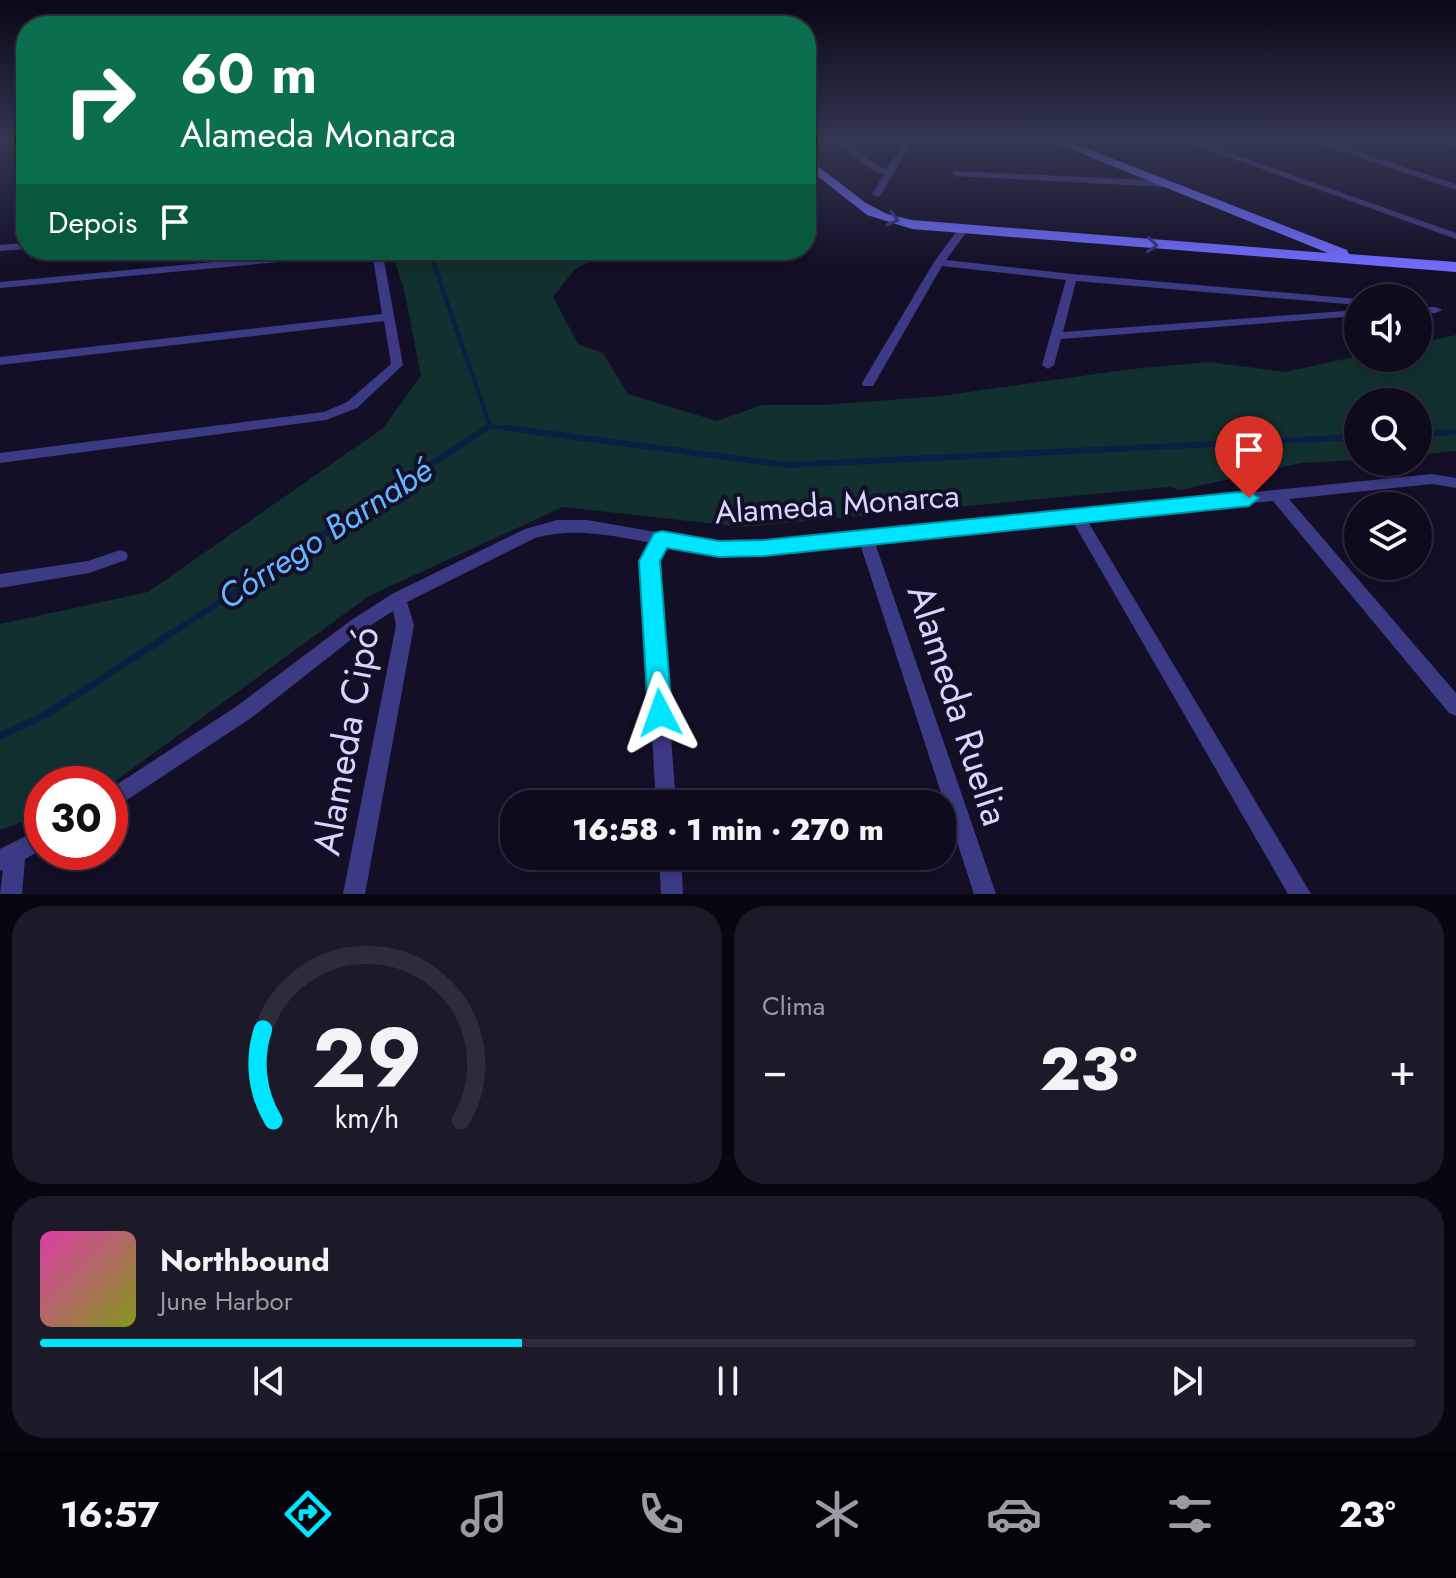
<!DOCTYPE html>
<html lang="pt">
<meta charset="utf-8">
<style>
body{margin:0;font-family:Jost,sans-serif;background:#1c1929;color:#f1f3f6;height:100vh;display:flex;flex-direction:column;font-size:30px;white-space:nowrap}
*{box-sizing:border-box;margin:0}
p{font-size:26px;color:#9b9ba3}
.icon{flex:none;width:44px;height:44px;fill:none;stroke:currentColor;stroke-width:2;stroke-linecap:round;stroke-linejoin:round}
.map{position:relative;height:894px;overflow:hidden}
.panel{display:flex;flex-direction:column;gap:12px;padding:12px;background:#08060f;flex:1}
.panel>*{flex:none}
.hud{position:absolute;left:16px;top:16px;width:800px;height:244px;border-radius:32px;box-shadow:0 4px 12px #0003,0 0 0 2px #2e2b3b;background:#0b6e4f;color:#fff;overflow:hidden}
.buttons{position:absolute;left:1344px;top:284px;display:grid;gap:16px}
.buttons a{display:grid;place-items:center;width:88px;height:88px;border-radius:50%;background:#0e0b1c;box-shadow:0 4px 12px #0003,0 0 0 2px #2e2b3b;font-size:40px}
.speed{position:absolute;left:24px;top:766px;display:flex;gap:16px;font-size:40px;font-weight:700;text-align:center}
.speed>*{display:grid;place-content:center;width:104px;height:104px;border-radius:50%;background:#0e0b1c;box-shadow:0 4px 12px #0003,0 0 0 2px #2e2b3b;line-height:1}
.speed .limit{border:12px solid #d22;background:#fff;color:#111}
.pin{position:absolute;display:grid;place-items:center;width:68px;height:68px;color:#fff;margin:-82px -34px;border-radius:50% 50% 50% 0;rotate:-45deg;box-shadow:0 0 8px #0007}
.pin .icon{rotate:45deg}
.me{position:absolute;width:88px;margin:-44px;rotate:356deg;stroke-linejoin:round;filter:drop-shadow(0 0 6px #0008)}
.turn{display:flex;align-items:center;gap:28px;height:168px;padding:0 32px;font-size:36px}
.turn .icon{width:104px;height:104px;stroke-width:2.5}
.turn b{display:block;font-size:56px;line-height:68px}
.then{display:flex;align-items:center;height:76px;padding:0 32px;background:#0003;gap:16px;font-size:30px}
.big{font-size:60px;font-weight:800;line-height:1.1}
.panel .card{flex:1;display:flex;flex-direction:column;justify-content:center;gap:12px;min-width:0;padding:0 28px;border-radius:32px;background:#1c1929}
.panel .dial{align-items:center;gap:0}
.dial svg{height:208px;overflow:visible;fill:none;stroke:#2e2b3b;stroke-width:7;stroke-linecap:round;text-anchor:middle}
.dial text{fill:#f1f3f6;stroke:none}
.song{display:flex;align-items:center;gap:24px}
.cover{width:96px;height:96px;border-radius:12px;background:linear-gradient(135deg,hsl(320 70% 55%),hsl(70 70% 35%))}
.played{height:8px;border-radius:4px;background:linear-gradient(90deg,#00e5ff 35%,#2e2b3b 35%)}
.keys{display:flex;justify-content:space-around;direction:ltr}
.heat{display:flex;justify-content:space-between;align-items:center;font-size:44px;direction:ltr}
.panel .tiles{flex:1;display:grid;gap:12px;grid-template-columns:1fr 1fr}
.card:last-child{grid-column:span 2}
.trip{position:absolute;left:500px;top:790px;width:456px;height:80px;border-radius:32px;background:#0e0b1c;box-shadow:0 4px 12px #0003,0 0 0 2px #2e2b3b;font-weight:800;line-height:80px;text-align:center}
.tabs{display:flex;height:128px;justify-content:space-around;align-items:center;background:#06040b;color:#9b9ba3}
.tabs .icon{width:56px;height:56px}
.tabs .on{color:#00e5ff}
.tabs b{font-size:36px;color:#f1f3f6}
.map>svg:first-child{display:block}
</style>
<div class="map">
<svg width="1456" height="894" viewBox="0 0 1456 894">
<rect width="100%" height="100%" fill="#130f26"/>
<path fill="#12302f" d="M391 250H518L525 255 610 250 574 270 553 297 578 344 603 353 628 394 717 421 762 405H823L941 396 1131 369 1209 362 1285 372 1358 356 1418 358V343L1456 335V451L1418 455V402H1358V460L1301 463 1181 490 1169 487 743 527 563 507 369 596 110 785 42 784V815L0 830V624L148 592 383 428 421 376 404 289Z"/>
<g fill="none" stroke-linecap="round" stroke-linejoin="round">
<path stroke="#0a1f44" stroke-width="3" d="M429 250 436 269"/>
<path stroke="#0a1f44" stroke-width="4" d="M435 267 490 426 483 430
M490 426 522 430"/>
<path stroke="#0a1f44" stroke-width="6" d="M507 428 786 465 1358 437
M1418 434 1456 432
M169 635 487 428"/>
<path stroke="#0a1f44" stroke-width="7" d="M0 736 47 714 172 633"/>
<path fill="#3d3a85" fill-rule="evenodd" d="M835 142H845L881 168 887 169 904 142H912L880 196 877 197 872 194 884 174 875 172Z
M1187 142H1199L1456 233V239Z
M1314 142H1327L1456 184V190Z
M1447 142H1456V147Z
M956 171 1167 181 1172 184 1167 187 953 176V172Z
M963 227 968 230 946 260 1072 274 1358 299V305L1076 281 1063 332 1358 310V316L1061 339 1054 365 1048 369 1042 365 1066 280 942 266 873 386H863L862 383 934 262 959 228Z
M26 243V249L0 251V245Z
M342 250C355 250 372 248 383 255L403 365 357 408 326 420 0 463V453L324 412 347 402 391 364 384 321 0 365V357L382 314 373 258 354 255 0 288V282Z
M1418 307H1436L1442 310 1436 313H1418Z
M1432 474 1456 478V488L1432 484 1289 499 1456 693V716L1449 713 1273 501 1087 520 1311 894H1288L1073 522 875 543 996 894H974L860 544 764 554 719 555 666 546 658 561 676 804H656L642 561 652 543C612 536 575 527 535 538L407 602 414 625 365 894H343L396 625 393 611 362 631 251 718 110 811V789L237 706 350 621 392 594 525 529 557 520H587L719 543 764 542Z
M120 550 126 552 128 556 126 560 89 573 0 588V574L88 561Z
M42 828V850L25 859 22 894H0L3 870 0 871V849Z
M659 856H681L683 894H661Z"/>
<path fill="#6f6bff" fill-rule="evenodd" d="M1053 142H1070L1347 250 1349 254 1456 262V272L912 229 867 215 806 167V157L866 203 887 214 912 220 1328 253Z"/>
</g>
<defs><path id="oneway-chevron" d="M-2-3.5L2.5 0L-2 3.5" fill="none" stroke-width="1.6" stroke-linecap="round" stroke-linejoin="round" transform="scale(2)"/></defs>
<g stroke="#38347d">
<use href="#oneway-chevron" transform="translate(893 219) rotate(15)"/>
<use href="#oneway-chevron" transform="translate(1152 245) rotate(4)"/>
</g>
<linearGradient id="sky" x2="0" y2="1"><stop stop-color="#0a0815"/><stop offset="0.53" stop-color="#333752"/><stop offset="1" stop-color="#333752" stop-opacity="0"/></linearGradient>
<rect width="1456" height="267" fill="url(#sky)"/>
<path fill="#00e5ff" stroke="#0095a6" stroke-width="2" d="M1249 491 1259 498 1249 506 764 556 719 557 667 548 660 561 672 713 669 721 660 724 651 721 648 713 639 561 654 533 662 531 719 541 764 540Z"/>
<g text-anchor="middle" stroke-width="8" stroke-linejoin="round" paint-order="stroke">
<g font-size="32" fill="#d9d4ff" stroke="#130f26">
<text transform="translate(837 504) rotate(-4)" y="11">Alameda Monarca</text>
</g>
<g font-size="34" font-style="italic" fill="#62b6ff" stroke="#130f26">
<text transform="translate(325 533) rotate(-33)" y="12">Córrego Barnabé</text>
</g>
<g font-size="38" fill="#d9d4ff" stroke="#130f26">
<text transform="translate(958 705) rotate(72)" y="13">Alameda Ruelia</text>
<text transform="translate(346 741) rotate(-80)" y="13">Alameda Cipó</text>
</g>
</g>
</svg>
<div class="buttons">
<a><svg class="icon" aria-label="sound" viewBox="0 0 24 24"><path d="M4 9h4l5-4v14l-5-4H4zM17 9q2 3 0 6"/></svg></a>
<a><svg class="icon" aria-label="search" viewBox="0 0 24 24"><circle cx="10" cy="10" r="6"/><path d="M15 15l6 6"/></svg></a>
<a><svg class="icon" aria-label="layers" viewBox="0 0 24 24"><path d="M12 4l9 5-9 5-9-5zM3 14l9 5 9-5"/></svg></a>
</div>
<div class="speed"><div class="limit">30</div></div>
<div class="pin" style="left:1249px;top:498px;background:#d93025"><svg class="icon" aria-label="arrive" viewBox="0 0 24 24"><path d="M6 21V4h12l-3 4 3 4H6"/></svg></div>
<svg class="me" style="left:660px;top:713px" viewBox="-20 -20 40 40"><path d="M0-17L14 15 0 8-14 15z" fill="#00e5ff" stroke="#fff" stroke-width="4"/></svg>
<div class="trip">16:58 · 1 min · 270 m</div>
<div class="hud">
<div class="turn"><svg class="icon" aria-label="right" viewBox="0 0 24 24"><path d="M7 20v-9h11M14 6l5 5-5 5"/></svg><div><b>60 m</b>Alameda Monarca</div></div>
<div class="then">Depois<svg class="icon" aria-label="arrive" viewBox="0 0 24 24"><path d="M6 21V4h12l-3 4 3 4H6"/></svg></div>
</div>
</div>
<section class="panel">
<div class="tiles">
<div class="card dial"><svg viewBox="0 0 100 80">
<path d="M14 69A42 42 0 1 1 86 69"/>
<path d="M14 69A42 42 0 0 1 10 34" stroke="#00e5ff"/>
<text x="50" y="56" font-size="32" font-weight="700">29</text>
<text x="50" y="72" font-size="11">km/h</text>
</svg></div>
<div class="card"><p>Clima</p>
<div class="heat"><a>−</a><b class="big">23°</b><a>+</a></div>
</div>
<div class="card">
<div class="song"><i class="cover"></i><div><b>Northbound</b><p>June Harbor</p></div></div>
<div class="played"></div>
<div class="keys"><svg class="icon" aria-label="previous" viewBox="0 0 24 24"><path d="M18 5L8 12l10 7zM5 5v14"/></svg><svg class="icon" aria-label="pause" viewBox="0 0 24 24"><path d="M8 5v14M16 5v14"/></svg><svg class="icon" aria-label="next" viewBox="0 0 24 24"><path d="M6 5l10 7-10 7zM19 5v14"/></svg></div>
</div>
</div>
</section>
<nav class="tabs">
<b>16:57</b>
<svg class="icon on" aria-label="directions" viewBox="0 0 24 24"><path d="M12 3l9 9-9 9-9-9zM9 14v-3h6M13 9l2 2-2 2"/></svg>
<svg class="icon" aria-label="music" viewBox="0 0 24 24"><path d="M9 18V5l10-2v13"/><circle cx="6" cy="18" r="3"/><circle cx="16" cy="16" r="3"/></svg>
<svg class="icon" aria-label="phone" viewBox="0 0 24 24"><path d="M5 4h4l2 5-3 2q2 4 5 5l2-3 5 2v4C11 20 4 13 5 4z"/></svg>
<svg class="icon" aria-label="climate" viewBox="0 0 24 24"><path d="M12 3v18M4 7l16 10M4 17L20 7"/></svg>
<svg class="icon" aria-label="car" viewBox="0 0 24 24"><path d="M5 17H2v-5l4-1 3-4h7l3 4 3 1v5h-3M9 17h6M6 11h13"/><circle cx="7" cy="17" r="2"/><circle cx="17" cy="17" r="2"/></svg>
<svg class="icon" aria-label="filters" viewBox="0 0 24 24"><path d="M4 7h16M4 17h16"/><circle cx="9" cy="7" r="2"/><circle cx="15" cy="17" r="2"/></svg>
<b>23°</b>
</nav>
